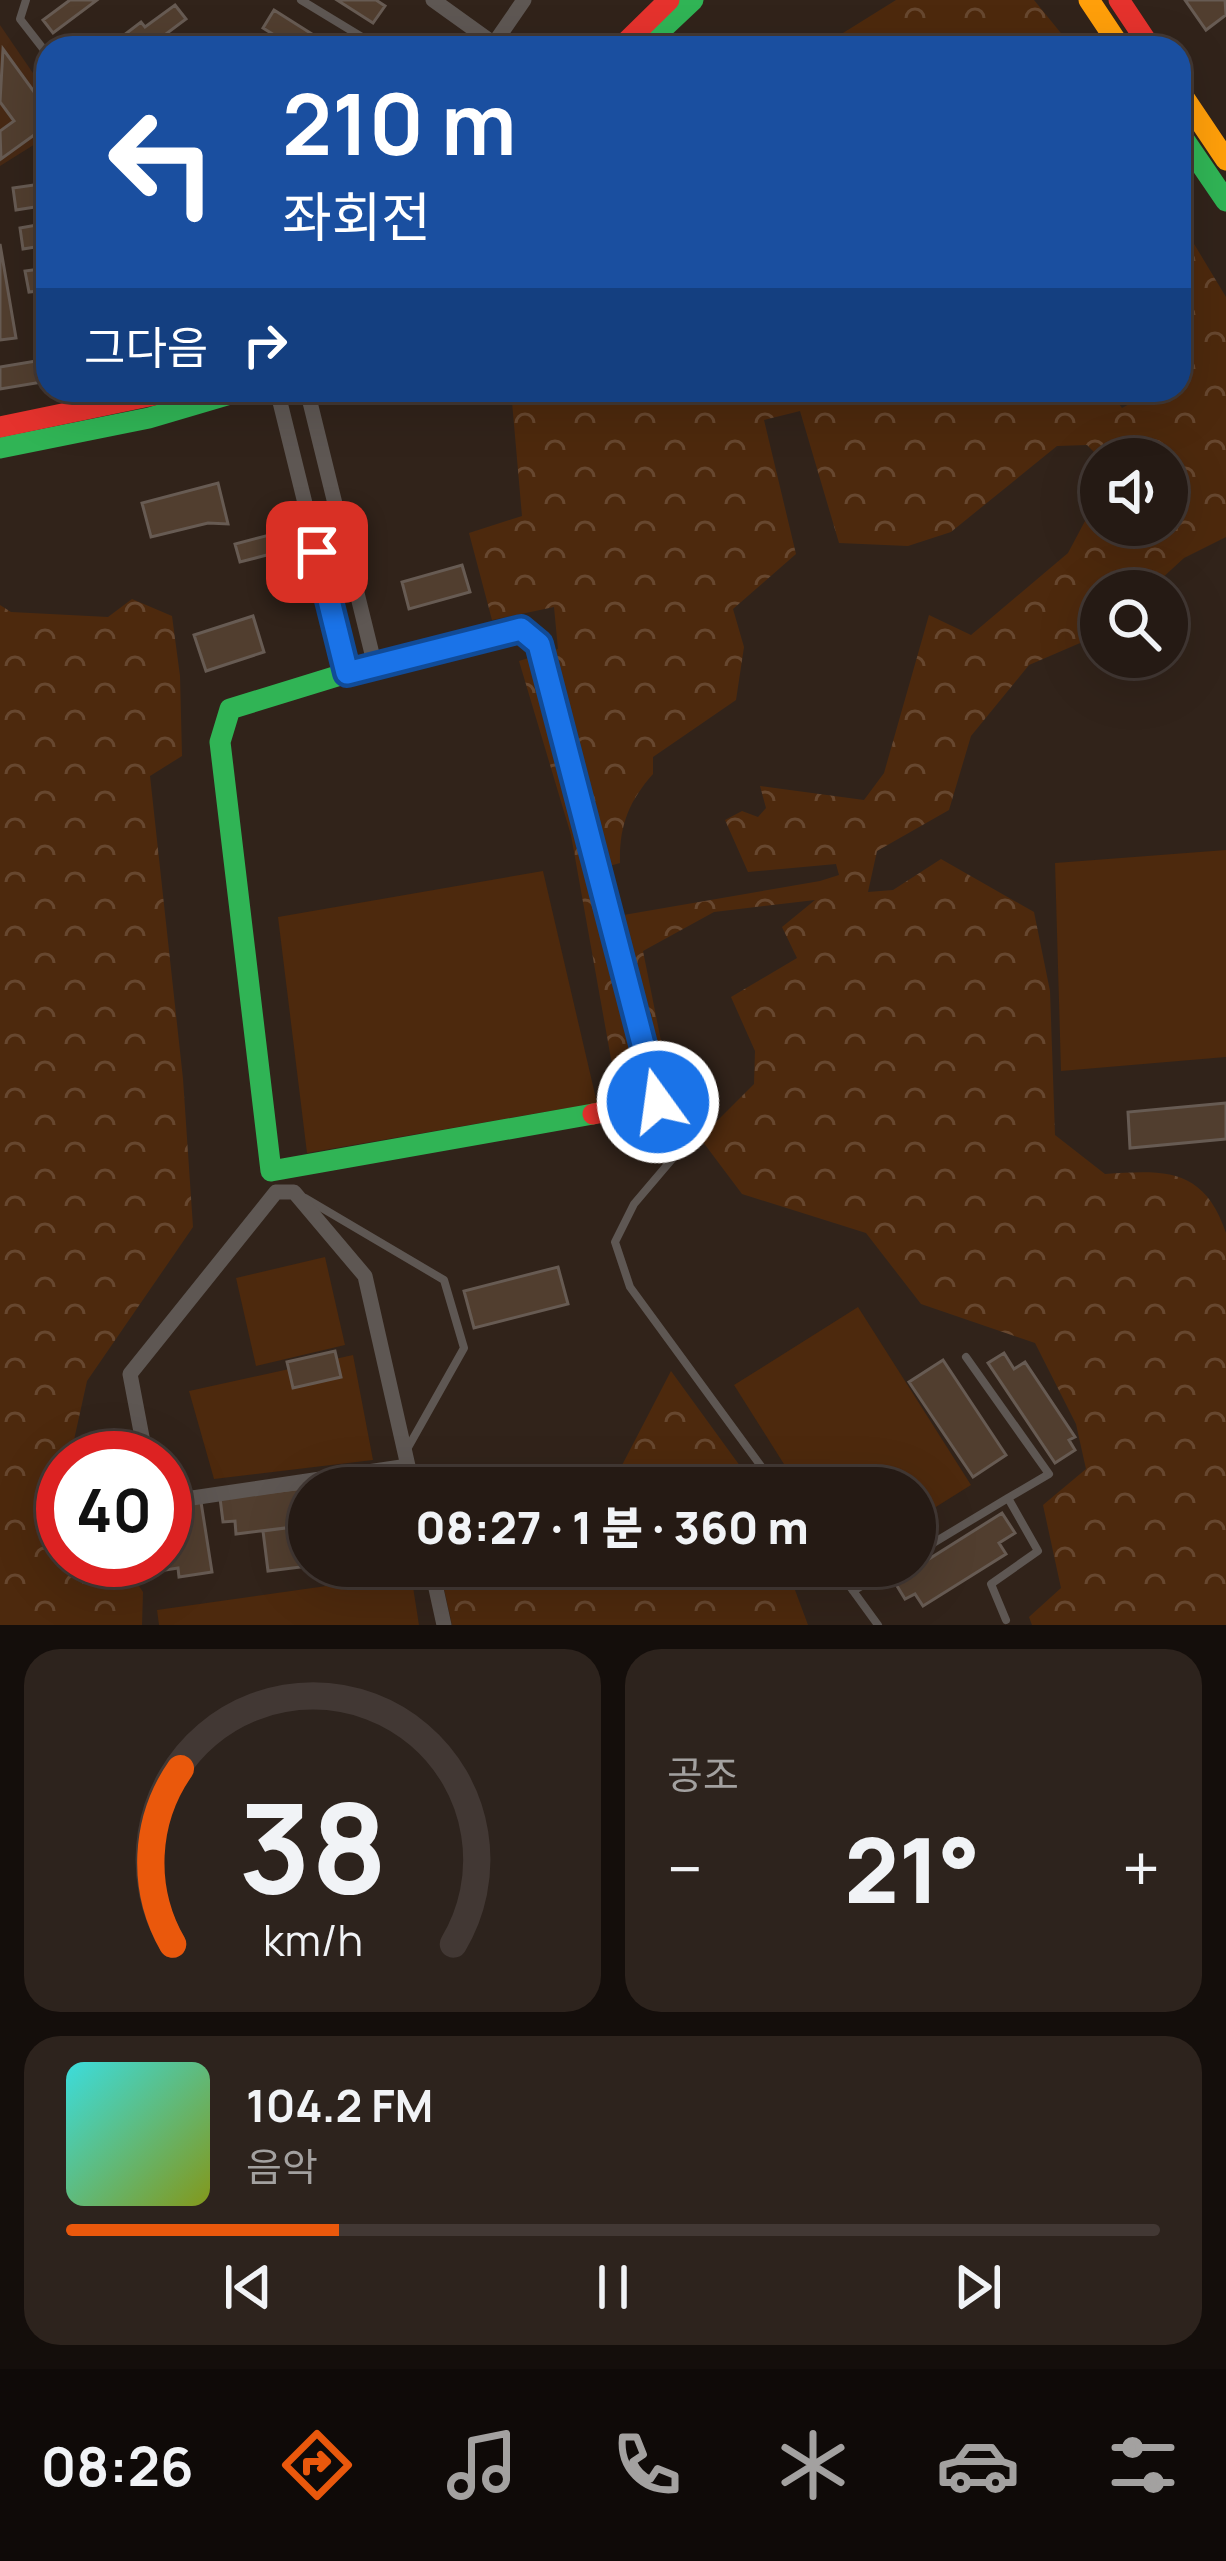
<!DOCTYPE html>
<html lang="ko">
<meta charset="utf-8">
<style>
body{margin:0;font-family:Manrope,"Noto Sans KR",sans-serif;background:#2d231d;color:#f1f3f6;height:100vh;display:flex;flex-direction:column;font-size:45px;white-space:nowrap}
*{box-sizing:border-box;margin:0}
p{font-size:39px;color:#a3a1a0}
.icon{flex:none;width:66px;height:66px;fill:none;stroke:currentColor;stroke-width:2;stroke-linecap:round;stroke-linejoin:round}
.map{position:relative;height:1625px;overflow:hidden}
.panel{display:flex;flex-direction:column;gap:24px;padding:24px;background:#140e0b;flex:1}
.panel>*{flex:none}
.guide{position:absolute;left:36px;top:36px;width:1155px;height:366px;border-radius:36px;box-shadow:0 12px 48px #0002,0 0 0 3px #423834;background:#1a4fa0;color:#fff;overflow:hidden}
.controls{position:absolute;left:1080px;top:438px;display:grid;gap:24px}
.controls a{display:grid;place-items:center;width:108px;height:108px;border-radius:50%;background:#251a14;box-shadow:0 12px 48px #0002,0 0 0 3px #423834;font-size:60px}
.speed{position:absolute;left:36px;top:1431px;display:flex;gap:24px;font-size:60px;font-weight:700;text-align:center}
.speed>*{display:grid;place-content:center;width:156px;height:156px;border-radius:50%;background:#251a14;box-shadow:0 12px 48px #0002,0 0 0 3px #423834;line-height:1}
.speed .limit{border:18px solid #d22;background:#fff;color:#111}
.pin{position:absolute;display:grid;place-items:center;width:102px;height:102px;color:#fff;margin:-51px;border-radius:24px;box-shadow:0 6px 18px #0006}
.me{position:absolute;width:132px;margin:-66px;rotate:346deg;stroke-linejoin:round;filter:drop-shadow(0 0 9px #0008)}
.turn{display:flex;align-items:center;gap:42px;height:252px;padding:0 48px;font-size:54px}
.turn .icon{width:156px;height:156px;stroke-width:2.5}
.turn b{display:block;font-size:84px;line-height:102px}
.then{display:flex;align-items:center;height:114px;padding:0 48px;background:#0003;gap:24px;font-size:45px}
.big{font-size:90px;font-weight:800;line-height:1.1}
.panel .card{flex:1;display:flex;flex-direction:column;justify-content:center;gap:18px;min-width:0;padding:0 42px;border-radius:36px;background:#2d231d}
.panel .dial{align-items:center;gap:0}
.dial svg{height:312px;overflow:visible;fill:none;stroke:#423834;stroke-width:7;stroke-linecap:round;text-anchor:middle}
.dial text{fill:#f1f3f6;stroke:none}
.song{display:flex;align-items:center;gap:36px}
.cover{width:144px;height:144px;border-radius:18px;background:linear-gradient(135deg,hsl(180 70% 55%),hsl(70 70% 35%))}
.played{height:12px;border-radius:6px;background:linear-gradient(90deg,#ea580c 25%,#423834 25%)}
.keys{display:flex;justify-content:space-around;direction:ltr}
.heat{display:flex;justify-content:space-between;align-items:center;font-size:66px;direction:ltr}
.panel .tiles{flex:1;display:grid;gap:24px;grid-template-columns:1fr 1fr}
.card:last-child{grid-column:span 2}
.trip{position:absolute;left:288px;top:1467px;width:648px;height:120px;border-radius:60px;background:#251a14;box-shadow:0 12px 48px #0002,0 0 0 3px #423834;font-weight:800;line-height:120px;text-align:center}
.dock{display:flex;height:192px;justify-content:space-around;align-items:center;background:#0f0a08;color:#a3a1a0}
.dock .icon{width:84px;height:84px}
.dock .selected{color:#ea580c}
.dock b{font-size:54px;color:#f1f3f6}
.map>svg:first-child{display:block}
</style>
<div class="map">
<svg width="1226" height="1625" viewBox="0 0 1226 1625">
<defs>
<pattern id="forest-crowns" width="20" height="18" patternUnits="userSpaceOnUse" patternTransform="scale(3)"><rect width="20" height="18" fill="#4d290d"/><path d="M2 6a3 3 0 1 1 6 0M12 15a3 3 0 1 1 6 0" fill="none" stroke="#67472f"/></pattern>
</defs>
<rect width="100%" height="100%" fill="#31231a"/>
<path fill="#472914" d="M0 25 48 95V136L0 166Z"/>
<path fill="url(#forest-crowns)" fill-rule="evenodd" d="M896 0H1034L1073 48H829L835 38Z
M1179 219 1226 297V537L1184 558 1148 591H1101V634L1029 665 971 736 949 810 877 851 868 892 893 890 941 859 1034 912 1050 991 1055 1135 1105 1174C1164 1170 1204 1167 1226 1233V1625H1032L1029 1617 1061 1588 1043 1505 1086 1469 1076 1424 1035 1343 921 1304 866 1233 742 1194 700 1138 754 1084 755 1051 731 997 797 958 782 927 815 900 714 912 643 951 669 1081H615L571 835 519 661 558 649 554 607 492 620 469 533 522 516 511 390H1108L1122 408 1155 390H1179V335L1192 307 1179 288ZM800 411 839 543 908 546 951 532 1057 446 1087 445 1101 459H1167V525H1101V491L1068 553 971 635 929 615 884 773 864 800 760 786 766 808 758 817 742 811 725 820 748 872 836 864 839 875 820 881 612 917 599 869 620 863C619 826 629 801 653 774V757L736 700 744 647 733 609 796 554 764 420Z
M132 599 172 616 180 676 182 756 150 776 183 1079 193 1227 87 1381 70 1458H63V1560H121L143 1592 142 1625H0V605L11 612 108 617Z
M671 1371 756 1488H517L619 1471Z
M439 1566H786L808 1625H452Z"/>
<path fill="#4d290d" d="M1226 850V1057L1061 1071 1055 863Z
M543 871 597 1103 307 1153 278 917Z
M325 1257 345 1345 256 1366 236 1278Z
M858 1307 971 1485 915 1520V1488H799L734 1385Z
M353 1355 373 1460 214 1479 189 1391Z
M411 1574 419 1625H159L157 1610Z"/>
<path fill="#513e2f" stroke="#675b53" stroke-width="3" d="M70 0H97L53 33 43 20Z
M337 0H376L385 6 373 23Z
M1185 0H1225L1226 15 1206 30Z
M175 5 186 19 154 43 149 36 134 48H107L141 22 145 27Z
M274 10 334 48H295L263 28Z
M3 49 48 111V125L1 159 0 131 14 121 0 102Z
M48 183V205L16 210 13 188Z
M48 223V245L23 249 20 228Z
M0 244 16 338 0 340Z
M48 268V290L29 292 25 271Z
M48 310V331L39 333 36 311Z
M48 359V381L0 389V367Z
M218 483 228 524 208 523 151 537 142 503Z
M285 531 290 549 240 562 235 544Z
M462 565 470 592 409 609 402 582Z
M253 616 264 652 206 671 194 635Z
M1226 1103V1139L1130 1148 1128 1112Z
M558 1267 568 1304 474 1328 464 1291Z
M335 1351 341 1377 293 1388 287 1362Z
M1004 1353 1014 1369 1025 1362 1075 1437 1069 1440 1075 1450 1055 1463 988 1363Z
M943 1360 1006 1455 973 1477 909 1382Z
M374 1480 375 1488H309V1525L236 1534 235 1521 223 1522 220 1498Z
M201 1502 212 1572 179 1577 178 1568 159 1571 158 1560H165V1508Z
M1002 1513 1015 1533 999 1543 1006 1554 923 1606 915 1594 905 1599 894 1581Z
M309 1525V1566L268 1571 263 1531Z"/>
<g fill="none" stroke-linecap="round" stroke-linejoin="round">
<path stroke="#5e5753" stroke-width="8" d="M26 0 20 19 48 55
M301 0 380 48
M658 1103 685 1144 634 1204 615 1242 630 1287 777 1488
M305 1198 444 1280 464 1348 406 1451
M966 1357 1049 1474 1008 1498
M915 1554 1008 1498 1038 1551 991 1584 1006 1620
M835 1566 878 1625
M853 1591 895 1566"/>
<path stroke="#5e5753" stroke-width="15" d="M433 0 493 43
M491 48 524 0
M277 390 347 673 375 666 307 390
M146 1458 130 1374 276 1192
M408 1466 413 1488
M165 1502 408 1466 365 1276 294 1192H276
M431 1566 444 1625"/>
<path stroke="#30b455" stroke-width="21" d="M642 48 693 0
M1179 132 1226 201
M0 448 149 418 244 390
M347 673 230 709 220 742 271 1171 593 1114"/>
<path stroke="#ff9f0a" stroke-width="21" d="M1089 0 1121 48
M1179 90 1226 160"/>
<path stroke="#e5322d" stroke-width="21" d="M1119 0 1151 48
M620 48 669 0
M0 427 178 390
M375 666 521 629 539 644 658 1102 593 1114"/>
</g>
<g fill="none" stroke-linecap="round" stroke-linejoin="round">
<g stroke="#114b97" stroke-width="30">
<path id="route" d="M317 552 347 673 521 629 539 644 658 1102"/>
</g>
<use href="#route" stroke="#1a73e8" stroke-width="21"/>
</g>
</svg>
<div class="controls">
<a><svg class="icon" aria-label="sound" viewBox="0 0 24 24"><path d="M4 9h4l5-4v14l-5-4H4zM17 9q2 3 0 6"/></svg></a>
<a><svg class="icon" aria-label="search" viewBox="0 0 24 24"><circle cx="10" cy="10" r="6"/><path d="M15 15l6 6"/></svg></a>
</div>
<div class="speed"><div class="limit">40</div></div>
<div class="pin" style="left:317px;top:552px;background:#d93025"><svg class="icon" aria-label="arrive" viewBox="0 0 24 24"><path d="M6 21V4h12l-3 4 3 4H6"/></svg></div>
<svg class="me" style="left:658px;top:1102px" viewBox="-20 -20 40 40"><circle r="17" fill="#1a73e8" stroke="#fff" stroke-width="3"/><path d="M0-11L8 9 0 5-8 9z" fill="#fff"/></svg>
<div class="trip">08:27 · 1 분 · 360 m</div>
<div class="guide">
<div class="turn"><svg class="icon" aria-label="left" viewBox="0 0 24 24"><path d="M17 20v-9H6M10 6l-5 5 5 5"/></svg><div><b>210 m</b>좌회전</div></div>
<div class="then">그다음<svg class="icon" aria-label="right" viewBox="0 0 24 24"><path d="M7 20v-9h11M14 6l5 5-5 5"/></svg></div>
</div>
</div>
<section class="panel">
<div class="tiles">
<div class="card dial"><svg viewBox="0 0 100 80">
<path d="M14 69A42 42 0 1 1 86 69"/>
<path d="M14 69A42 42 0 0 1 16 24" stroke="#ea580c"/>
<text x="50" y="56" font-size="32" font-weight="700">38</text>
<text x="50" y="72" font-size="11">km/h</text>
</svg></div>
<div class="card"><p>공조</p>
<div class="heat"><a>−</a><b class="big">21°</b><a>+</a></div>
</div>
<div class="card">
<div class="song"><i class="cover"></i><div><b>104.2 FM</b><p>음악</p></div></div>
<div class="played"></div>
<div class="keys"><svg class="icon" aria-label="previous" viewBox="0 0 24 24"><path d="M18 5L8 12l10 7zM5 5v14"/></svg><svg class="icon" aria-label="pause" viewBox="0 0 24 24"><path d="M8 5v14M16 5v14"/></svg><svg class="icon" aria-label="next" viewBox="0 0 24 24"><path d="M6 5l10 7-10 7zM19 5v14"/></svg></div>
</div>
</div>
</section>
<nav class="dock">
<b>08:26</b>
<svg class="icon selected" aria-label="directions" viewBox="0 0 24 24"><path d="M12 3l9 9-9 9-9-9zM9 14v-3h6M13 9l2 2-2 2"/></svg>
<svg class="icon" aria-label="music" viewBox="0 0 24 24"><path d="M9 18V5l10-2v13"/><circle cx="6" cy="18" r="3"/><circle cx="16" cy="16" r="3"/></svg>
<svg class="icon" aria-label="phone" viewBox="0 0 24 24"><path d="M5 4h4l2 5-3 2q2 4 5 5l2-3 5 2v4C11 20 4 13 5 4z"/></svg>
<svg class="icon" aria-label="climate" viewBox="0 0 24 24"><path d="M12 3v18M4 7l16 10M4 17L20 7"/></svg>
<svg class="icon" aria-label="car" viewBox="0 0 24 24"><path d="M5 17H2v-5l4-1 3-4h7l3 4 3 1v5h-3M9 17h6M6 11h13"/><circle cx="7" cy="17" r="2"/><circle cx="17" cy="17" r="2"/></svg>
<svg class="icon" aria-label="filters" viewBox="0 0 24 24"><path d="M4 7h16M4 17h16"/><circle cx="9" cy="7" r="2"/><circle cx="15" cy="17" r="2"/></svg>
</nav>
